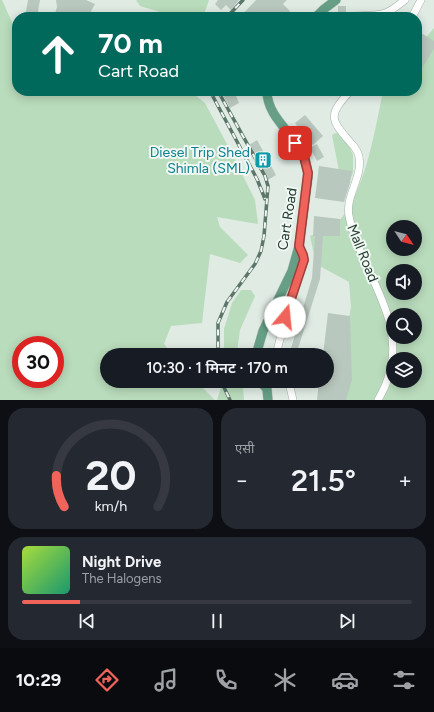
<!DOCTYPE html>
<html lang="hi">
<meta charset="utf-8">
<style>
body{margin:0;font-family:Figtree,"Noto Sans Devanagari",sans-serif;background:#242831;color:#f1f3f6;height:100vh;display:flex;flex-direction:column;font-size:15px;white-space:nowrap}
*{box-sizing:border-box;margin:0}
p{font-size:13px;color:#9ea1a6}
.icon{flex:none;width:22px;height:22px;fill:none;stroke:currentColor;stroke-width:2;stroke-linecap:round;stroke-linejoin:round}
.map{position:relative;height:400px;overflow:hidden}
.drawer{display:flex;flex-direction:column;gap:8px;padding:8px;background:#0d0f14;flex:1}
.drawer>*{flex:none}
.guide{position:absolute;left:12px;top:12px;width:410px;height:84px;border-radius:16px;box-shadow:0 2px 10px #0003;background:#00695c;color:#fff;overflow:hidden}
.needle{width:26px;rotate:126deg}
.tools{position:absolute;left:386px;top:220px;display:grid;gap:8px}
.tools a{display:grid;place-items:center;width:36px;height:36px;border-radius:50%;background:#171b24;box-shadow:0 2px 10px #0003;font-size:20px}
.speed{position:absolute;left:12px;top:336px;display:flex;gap:8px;font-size:20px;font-weight:700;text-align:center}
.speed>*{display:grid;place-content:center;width:52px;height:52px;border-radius:50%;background:#171b24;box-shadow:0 2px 10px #0003;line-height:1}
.speed .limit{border:6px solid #d22;background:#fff;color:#111}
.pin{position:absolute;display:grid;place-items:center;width:34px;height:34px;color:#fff;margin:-17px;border-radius:8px;box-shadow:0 2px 6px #0006}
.me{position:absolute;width:44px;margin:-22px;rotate:17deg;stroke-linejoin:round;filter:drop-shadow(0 0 3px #0008)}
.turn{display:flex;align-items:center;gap:14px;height:84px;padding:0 20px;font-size:18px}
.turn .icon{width:52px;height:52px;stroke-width:2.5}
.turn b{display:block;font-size:28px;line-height:34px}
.big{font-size:30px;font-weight:600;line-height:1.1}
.drawer .widget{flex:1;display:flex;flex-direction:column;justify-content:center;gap:6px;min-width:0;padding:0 14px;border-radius:16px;background:#242831}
.drawer .dial{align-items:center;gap:0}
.dial svg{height:104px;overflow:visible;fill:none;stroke:#363941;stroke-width:7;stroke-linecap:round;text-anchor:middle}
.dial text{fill:#f1f3f6;stroke:none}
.song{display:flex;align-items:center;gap:12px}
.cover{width:48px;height:48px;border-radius:6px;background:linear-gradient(135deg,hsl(80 70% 55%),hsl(160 70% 35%))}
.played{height:4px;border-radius:2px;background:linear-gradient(90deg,#ef635a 15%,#363941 15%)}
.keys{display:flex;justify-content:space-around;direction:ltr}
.heat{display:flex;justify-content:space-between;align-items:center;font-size:22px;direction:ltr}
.drawer .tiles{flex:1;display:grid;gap:8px;grid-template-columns:1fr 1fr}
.widget:last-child{grid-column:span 2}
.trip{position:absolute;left:100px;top:348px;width:234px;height:40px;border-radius:20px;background:#171b24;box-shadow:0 2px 10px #0003;font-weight:600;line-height:40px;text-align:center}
.tab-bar{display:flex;height:64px;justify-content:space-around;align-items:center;background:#090b0e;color:#9ea1a6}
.tab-bar .icon{width:28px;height:28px}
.tab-bar .current{color:#ef635a}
.tab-bar b{font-size:18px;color:#f1f3f6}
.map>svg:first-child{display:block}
</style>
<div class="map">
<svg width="434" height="400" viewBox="0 0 434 400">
<rect width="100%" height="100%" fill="#e0ebe4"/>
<path fill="#b9dcbc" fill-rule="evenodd" d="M0 0H2L17 33V91H190L205 103 228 146 255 200 258 224 217 217 220 227 248 255 240 263 210 254 202 323 171 326 164 344 173 355H107V381H196L215 400H0ZM21 345H55V379H21Z
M136 0H209L203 17H176L140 6Z
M434 28V400H343L341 359 351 307 349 282 316 264 310 236C317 233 328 232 333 227 364 201 375 130 383 91H417V48ZM393 227H415V249H393ZM393 271H415V293H393ZM393 315H415V337H393ZM393 359H415V381H393Z
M336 133 344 134 353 155V173L346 188 339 171 332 135Z
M241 290H251L255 296 240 330 237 352 230 355H226L224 352V329L232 303Z
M223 381H237L243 387 244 400H217Z"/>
<path fill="#b9c8bf" d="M28 0H40L37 17H25Z
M56 0H86L95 4 88 17H54L57 7Z
M218 0H239L231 10 226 5 221 10 215 4Z
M256 0H287L283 4 290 11 284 17H240Z
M338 6H346V12L342 15H338Z
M421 33 434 41V49L422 68 417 65V40Z
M221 91H234L239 103 230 108Z
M305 115 323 136 313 145 295 123Z
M257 140 276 175 268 180 249 145Z
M317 144 324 157 317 161 310 148Z
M319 166 352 171 350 183 344 202 315 198Z
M314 216 340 219V236H323L320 279 296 355H289L312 278 315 236H313Z
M328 313 350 316 352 380 346 400H317L319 381H327V355H323Z"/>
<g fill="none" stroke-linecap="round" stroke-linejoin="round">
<g stroke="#a3b3aa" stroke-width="8">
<path id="minor" d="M346 17C358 14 370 17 382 14 391 12 398 5 405 0
M412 17 421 0
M350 91C329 115 329 118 350 142 354 146 358 151 359 157 363 177 345 196 349 216 360 272 408 317 388 378 386 385 382 393 378 400
M276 355 289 303 303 265 304 257 299 246
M287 381 290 387 293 400"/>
</g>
<g stroke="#c1c8c5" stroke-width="10">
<path id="major" d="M316 17 324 9 336 0
M256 355 263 331 292 271 299 246 308 177C308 170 306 163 304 156 295 134 267 118 267 91
M260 381 267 389 268 400"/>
</g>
<use href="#minor" stroke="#fff" stroke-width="7"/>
<use href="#major" stroke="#669f86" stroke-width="9"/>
<g stroke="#5c766a" stroke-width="3.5">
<path id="rail" d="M227 17 243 0
M210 91 257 179 265 199
M218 91 265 176 268 186 264 236 261 251 255 264 227 302 218 323V355
M221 381 230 400"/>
</g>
<use href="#rail" stroke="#f1f7f3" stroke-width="2" stroke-dasharray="6" stroke-linecap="butt"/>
</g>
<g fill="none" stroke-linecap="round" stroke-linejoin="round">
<g stroke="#9b403a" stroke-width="10">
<path id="route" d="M285 317 304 260 303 255 299 246 308 173 304 157 295 143"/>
</g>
<use href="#route" stroke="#ef635a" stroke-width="7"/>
</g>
<defs>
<g id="building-square" transform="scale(0.9)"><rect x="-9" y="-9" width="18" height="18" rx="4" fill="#0f9aa8" stroke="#f1f7f3"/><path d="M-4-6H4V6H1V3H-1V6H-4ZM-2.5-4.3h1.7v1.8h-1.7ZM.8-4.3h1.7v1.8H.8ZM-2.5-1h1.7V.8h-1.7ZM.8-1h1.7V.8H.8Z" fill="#fff"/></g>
</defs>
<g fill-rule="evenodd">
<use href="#building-square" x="263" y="160"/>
</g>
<g text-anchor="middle" stroke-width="4" stroke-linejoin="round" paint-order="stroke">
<g font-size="14" fill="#0d838f" stroke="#f1f7f3" text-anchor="end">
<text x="250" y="157">Diesel Trip Shed<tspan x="250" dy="16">Shimla (SML)</tspan></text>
</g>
<g font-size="14" fill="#213b2f" stroke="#f1f7f3">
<text transform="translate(287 219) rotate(-81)" y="5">Cart Road</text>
<text transform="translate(363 253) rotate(68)" y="5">Mall Road</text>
</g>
</g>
</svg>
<div class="tools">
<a><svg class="needle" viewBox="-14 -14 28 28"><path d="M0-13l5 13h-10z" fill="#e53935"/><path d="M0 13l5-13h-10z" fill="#9ea1a6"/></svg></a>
<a><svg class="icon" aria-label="sound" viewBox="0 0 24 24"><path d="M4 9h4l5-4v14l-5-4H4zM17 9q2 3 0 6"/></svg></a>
<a><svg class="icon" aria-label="search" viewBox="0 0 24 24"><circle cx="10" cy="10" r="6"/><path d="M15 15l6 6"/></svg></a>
<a><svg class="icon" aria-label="layers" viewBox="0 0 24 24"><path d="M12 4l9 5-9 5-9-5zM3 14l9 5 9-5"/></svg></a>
</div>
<div class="speed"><div class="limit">30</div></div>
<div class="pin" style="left:295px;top:143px;background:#d93025"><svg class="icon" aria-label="arrive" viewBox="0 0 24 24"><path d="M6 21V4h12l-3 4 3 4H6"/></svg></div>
<svg class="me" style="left:285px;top:317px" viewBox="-20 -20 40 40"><circle r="19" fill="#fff"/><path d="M0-13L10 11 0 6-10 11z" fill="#ef635a"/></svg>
<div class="trip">10:30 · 1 मिनट · 170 m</div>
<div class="guide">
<div class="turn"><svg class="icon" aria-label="ahead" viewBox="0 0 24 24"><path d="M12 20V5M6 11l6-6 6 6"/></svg><div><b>70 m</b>Cart Road</div></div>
</div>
</div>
<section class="drawer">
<div class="tiles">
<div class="widget dial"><svg viewBox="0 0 100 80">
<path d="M14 69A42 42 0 1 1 86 69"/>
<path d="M14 69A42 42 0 0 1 8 45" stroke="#ef635a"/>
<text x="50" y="56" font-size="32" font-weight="700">20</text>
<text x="50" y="72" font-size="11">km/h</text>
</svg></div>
<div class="widget"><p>एसी</p>
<div class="heat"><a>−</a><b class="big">21.5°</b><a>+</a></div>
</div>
<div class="widget">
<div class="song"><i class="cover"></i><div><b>Night Drive</b><p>The Halogens</p></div></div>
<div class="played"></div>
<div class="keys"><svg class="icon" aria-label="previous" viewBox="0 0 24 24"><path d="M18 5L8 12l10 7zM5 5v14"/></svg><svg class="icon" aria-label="pause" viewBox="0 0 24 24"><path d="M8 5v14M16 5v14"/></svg><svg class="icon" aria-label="next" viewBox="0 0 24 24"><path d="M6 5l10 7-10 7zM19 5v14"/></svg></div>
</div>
</div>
</section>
<nav class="tab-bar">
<b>10:29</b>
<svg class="icon current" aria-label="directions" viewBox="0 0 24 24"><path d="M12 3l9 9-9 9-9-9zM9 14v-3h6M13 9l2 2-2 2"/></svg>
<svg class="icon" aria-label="music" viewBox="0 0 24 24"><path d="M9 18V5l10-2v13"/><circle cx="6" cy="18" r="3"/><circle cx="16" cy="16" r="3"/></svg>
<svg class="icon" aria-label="phone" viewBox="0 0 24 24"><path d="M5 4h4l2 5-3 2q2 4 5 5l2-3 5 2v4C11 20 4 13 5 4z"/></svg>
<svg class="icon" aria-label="climate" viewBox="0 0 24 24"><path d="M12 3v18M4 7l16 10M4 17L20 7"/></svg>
<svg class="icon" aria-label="car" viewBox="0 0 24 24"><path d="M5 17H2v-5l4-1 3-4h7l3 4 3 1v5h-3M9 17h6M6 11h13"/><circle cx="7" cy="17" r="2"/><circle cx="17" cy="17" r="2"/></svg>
<svg class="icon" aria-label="filters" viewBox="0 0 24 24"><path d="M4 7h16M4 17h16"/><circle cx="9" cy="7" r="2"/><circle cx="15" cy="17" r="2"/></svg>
</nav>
